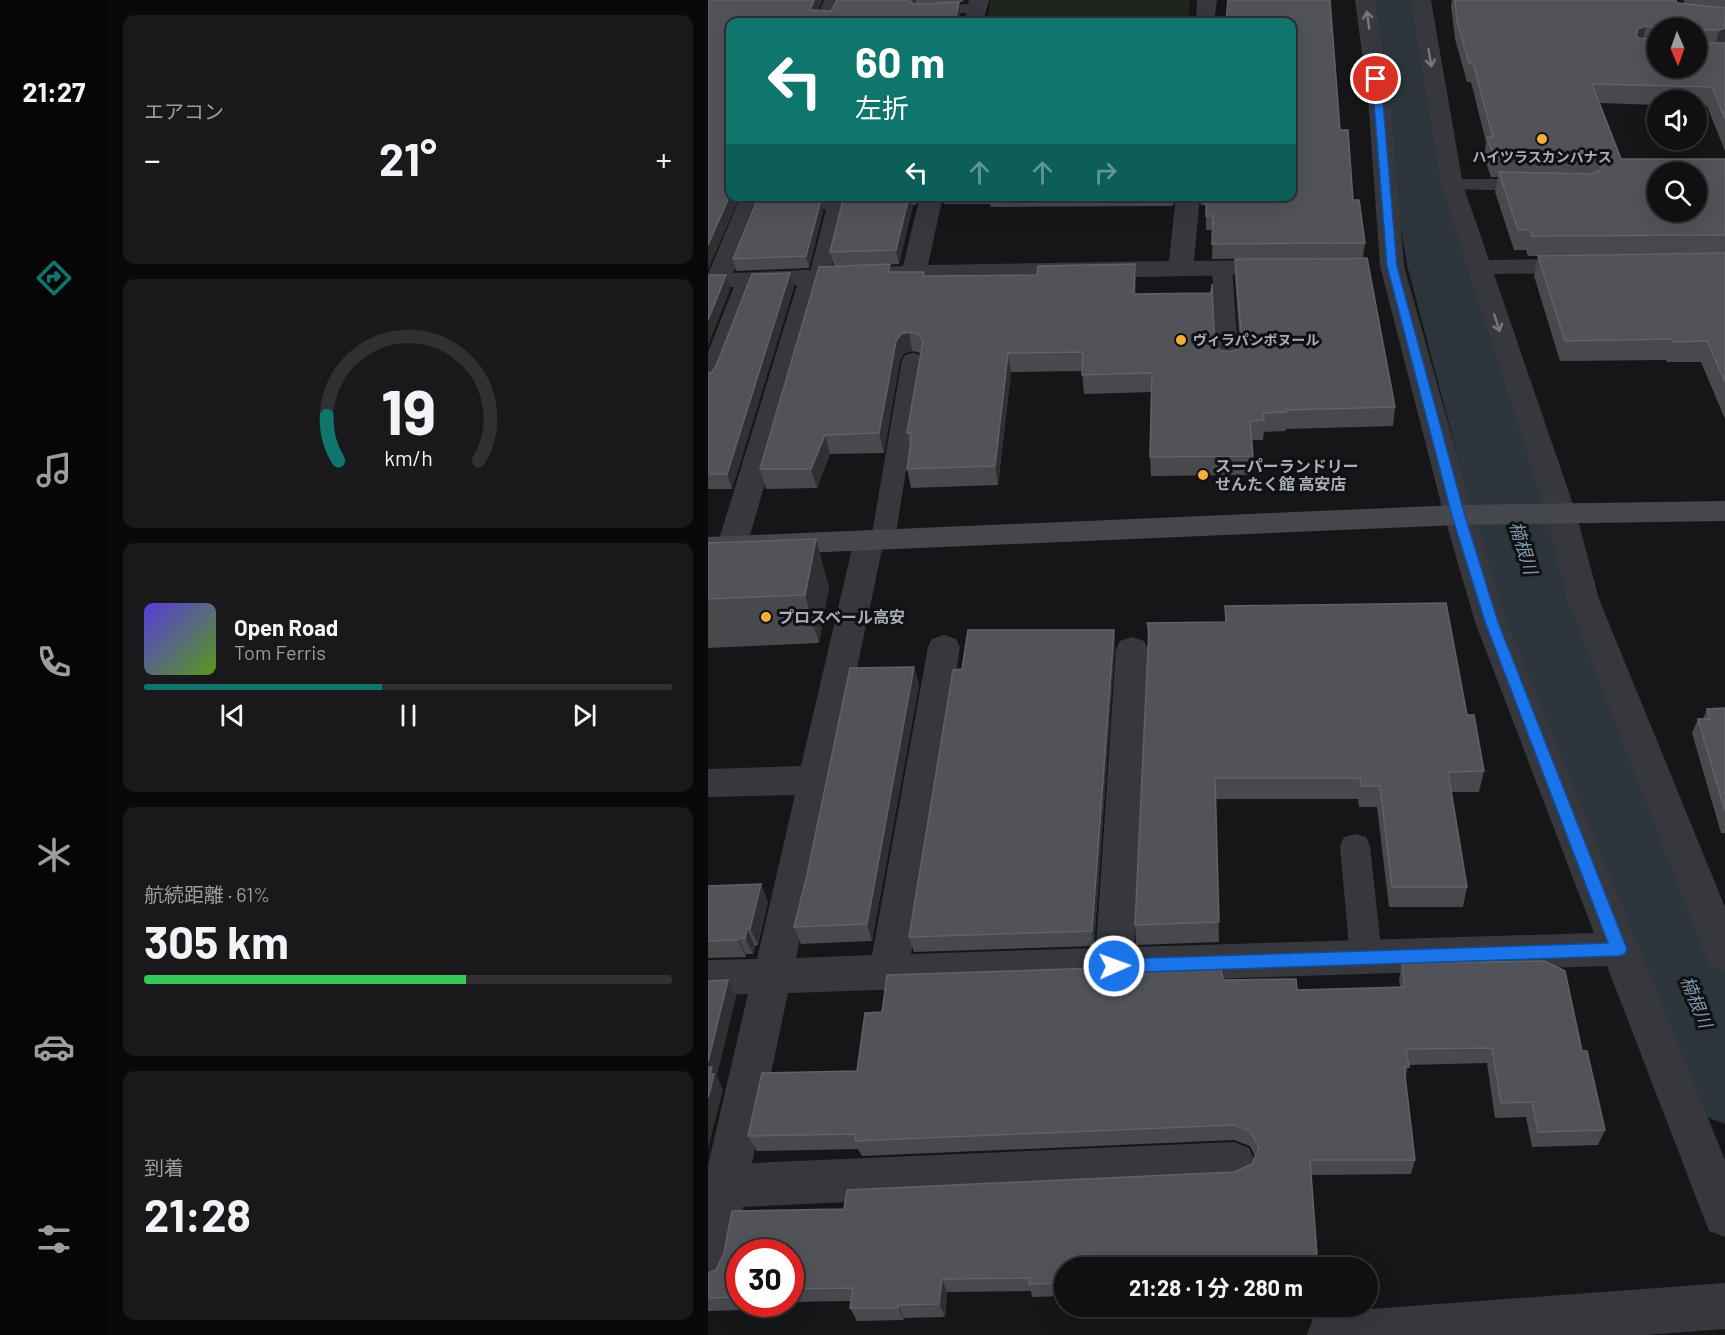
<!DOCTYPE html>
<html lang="ja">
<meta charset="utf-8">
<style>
body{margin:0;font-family:Barlow,"Noto Sans JP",sans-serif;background:#19191b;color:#f1f3f6;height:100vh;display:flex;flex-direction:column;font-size:22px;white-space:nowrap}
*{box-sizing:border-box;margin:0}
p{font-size:20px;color:#9c9d9f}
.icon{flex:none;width:33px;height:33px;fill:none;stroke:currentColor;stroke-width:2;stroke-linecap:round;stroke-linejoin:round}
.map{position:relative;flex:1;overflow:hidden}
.panel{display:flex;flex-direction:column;gap:15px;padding:15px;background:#09090a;width:600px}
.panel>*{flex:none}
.guide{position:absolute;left:18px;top:18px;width:570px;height:183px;border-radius:12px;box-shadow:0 6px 24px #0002,0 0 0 2px #303032;background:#0f766e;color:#fff;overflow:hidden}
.needle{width:39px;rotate:178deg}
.tools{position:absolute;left:939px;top:18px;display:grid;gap:12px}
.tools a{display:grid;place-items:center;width:60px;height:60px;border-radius:50%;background:#101012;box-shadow:0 6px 24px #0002,0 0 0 2px #303032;font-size:30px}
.speed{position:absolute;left:18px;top:1239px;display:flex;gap:12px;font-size:30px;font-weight:700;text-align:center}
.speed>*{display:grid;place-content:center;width:78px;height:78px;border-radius:50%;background:#101012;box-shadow:0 6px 24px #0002,0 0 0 2px #303032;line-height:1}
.speed .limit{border:9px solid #d22;background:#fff;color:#111}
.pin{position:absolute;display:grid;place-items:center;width:51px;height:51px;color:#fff;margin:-26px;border:3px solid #fff;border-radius:50%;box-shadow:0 2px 6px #0007}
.me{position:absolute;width:66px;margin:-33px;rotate:88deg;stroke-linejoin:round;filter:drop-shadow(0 0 4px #0008)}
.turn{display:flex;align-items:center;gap:21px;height:126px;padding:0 30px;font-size:27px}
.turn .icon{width:78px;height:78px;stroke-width:2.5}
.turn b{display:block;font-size:42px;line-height:51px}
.lanes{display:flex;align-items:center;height:57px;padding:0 30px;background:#0003;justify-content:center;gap:30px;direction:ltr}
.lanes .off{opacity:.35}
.big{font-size:45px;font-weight:700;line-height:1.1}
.panel .widget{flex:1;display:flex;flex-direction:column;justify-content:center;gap:9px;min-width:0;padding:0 21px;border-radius:12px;background:#19191b}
.panel .dial{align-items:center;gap:0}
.dial svg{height:156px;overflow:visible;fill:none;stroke:#303032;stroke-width:7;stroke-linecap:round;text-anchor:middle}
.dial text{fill:#f1f3f6;stroke:none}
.song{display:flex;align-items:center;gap:18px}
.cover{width:72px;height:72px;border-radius:9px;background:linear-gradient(135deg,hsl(250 70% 55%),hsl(90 70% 35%))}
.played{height:6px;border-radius:3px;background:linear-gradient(90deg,#0f766e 45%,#303032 45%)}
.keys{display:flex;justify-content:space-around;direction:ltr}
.heat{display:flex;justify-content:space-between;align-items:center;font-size:33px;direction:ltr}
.charge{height:9px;border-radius:4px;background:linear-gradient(90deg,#34c759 61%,#303032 0)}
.trip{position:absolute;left:346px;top:1257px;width:324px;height:60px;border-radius:30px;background:#101012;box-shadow:0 6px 24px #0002,0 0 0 2px #303032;font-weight:700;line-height:60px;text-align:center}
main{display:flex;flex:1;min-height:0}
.menu{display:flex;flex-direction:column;width:108px;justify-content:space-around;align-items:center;background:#060607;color:#9c9d9f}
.menu .icon{width:42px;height:42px}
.menu .on{color:#0f766e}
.menu b{font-size:27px;color:#f1f3f6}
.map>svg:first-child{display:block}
</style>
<main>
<nav class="menu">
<b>21:27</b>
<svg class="icon on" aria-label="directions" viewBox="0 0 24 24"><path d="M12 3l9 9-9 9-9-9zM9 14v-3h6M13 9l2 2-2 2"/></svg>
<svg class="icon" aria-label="music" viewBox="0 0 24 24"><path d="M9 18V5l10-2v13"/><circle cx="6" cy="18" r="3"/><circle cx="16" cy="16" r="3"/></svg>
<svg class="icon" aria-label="phone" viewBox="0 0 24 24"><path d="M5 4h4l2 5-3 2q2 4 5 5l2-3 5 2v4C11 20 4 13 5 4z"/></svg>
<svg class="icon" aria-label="climate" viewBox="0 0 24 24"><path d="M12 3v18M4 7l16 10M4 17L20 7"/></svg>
<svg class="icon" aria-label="car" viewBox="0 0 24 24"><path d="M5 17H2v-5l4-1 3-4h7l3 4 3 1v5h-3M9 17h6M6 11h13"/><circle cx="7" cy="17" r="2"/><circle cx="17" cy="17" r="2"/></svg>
<svg class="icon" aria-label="filters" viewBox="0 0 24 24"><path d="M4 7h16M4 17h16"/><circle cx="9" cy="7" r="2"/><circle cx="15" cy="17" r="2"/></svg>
</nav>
<section class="panel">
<div class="widget"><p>エアコン</p>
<div class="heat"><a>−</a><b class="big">21°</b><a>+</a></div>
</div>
<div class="widget dial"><svg viewBox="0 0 100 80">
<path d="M14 69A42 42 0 1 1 86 69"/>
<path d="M14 69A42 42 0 0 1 8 46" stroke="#0f766e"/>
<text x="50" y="56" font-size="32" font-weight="700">19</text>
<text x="50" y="72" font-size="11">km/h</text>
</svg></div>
<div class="widget">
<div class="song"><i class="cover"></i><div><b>Open Road</b><p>Tom Ferris</p></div></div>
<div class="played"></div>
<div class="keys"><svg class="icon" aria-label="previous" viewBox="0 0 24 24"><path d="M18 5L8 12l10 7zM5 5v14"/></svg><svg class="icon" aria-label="pause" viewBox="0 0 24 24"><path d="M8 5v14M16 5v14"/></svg><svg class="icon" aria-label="next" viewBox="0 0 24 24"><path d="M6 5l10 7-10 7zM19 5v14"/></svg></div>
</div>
<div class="widget"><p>航続距離 · 61%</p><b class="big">305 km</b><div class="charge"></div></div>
<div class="widget"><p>到着</p><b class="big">21:28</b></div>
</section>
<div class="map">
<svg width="1017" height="1335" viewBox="0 0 1017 1335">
<rect width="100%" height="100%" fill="#161618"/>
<path fill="#1e261f" d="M282 0H482L480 22H279Z"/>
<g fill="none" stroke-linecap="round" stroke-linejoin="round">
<path fill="#2c353c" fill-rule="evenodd" d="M664 0H714L747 190 763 265 861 567 954 802 1017 947V1124L978 1109 962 1073 860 802 779 567 699 265 687 190Z"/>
<path fill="#37383d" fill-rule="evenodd" d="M269 4 275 6 277 9 275 12 215 15 207 10 215 5Z
M744 179H824L831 181 833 185 831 189 824 191 737 189 735 185 737 181Z
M108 196 135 203 138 207 121 276 118 280H104L101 276 118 210C102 206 85 211 69 207L66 203 69 199Z
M514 262 521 264 524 268 531 362 528 367 520 369 512 367 509 362 504 268 507 264Z
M39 273 46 275 49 279 11 380 8 385 0 387V352L29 279 32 275Z
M205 353 213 355 216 360 187 539 184 545 175 547 166 545 163 539 194 360 197 355Z
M647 834 658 837 662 846 674 957 669 967 658 971 647 967 642 957 632 846 636 837Z"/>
<path fill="#37383d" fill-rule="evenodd" d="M116 0H136L126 22H107Z
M261 0H281L275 22H256Z
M489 0H509L506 22H488Z
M647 0H667L682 98 696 266 766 515 799 622 1017 1160V1237L1001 1231 899 966 80 993 44 1163 526 1142 541 1148 548 1163 541 1178 526 1184 35 1207 23 1266 16 1282 0 1289V1165L40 994 0 996V960L49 959 87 795 0 797V769L93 766 146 540 150 533 161 530 172 533 176 540 88 958 164 955 220 647 224 639 236 635 248 639 252 647 203 954 388 948 408 649 412 641 424 637 436 641 440 649 426 947 886 933 767 622 736 515 672 266 660 98Z
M703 0H723L755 185 781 260 871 259 880 261 883 266 880 271 871 273 786 274 868 513 891 599 1017 907V972L1003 967 997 955 859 599 838 513 733 185Z
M33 196H56L25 273 195 266 212 196H235L220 265 461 261 468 196H492L486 261 571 260 580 262 583 267 580 272 571 274 114 284 39 546 35 553 24 556 13 553 9 546 89 285 0 288V274Z
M1017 1283V1329L938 1335H599L605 1318 622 1312Z"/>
<path fill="#45474d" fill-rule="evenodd" d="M1017 501V521L751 525 0 557V537L751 505Z"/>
</g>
<path fill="#47494d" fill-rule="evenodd" d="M0 0H114L110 11H123L129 0H255V2L208 3 206 4 252 15 251 22H22V196H32L0 269Z
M744 0H968L969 3 977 4 975 0H1017V151L999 106H988V100H950V105L891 103 913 159H1017V419L993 362H959L958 360 852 361 826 276 830 256H820L818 250H806L787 192 790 177H783L776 157 778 142 763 82H759L747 39 743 6ZM950 28H988L950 68Z
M632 130 645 200 657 243 655 257 504 259 505 230H498V205H493V196H584Z
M118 196H211L208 205H205L191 264 126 267 122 252 135 201Z
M234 196H466L465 206 283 207 282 204H236Z
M115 212 101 268 28 271 25 259Z
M527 259 687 407 685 426 578 429 577 431 556 432 555 440H543L545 456 544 475 443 476 442 457 443 392 376 394 374 371 303 372 290 485 203 488 199 469 202 446 199 433 213 353 204 351 196 353 192 360 176 453 122 454 109 488 58 489 52 469 184 272 217 276 329 275 427 264V294L507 343 511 350 521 352 530 349 532 346 527 278Z
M82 273 86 287 24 489H0V373L4 372Z
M0 543 121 587 111 643 0 648Z
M517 606 759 715 776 771 771 792H743L759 887 755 907H681L669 807H651L650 799H508L511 942 428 945 427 925 440 644 439 623 517 622Z
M406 630 407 645 386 946 206 952 201 937 254 669Z
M206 667 211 685 164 941 93 944 86 927Z
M1017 708V833H1013L984 733 990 719H995L999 709Z
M53 884 60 902 50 945 47 946 45 954H38V957L0 958V886Z
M836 961 857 971 874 1051H879L897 1130 890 1145 824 1147 818 1117 787 1118 779 1063 700 1065 697 1082 707 1160 703 1174 603 1175 610 1268H357V1296L324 1297 323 1291 239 1292 237 1317 196 1318V1320L149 1321 142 1308 143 1301 82 1302V1252H32V1304H66L65 1309 0 1311V1273L8 1270 16 1253 24 1211 136 1209 139 1190 526 1172 544 1164 547 1156 542 1146 526 1140 154 1156 150 1149 49 1151 40 1136 54 1073 149 1071 157 1013 174 1012 179 975 512 964 515 980 588 979 589 990 692 987 691 980 694 963Z"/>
<path fill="#2f3033" d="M106 0H114L105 22 102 10Z
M196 0H208V3L198 9Z
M251 2 252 15 251 22H247Z
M938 26 934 45 928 35 930 29Z
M1017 28V40L1016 44 1007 49 1011 30Z
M22 195V196H32L0 269V245Z
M201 196H204L205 205 191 264 188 250Z
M206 196H211L208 205Z
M113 200 115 212 101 268 98 256Z
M427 264 428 282 427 313 426 294Z
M82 273 86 287 24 489 19 474Z
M18 275 22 290 0 346V320Z
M201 332 204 351 196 353 192 360 176 453 171 433 188 341 193 334Z
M300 353 303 372 290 485 287 466Z
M117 435 122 454 109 488 103 469Z
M108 539 121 587 111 643 97 595Z
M406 630 407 645 386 946 384 931Z
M206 667 211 685 164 941 159 924Z
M53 884 60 902 50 945 42 929Z
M39 929 47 946 45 954 37 938Z
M30 938 38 954V957L30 940Z
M20 980 28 997 9 1076 15 1090 0 1148V1062Z
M234 1279 239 1292 237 1317 231 1304Z
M62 1304H66L65 1309Z
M190 1305 196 1318V1320L190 1308Z"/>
<path fill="#525359" stroke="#5f6168" stroke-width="1.5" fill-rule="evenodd" d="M0 0H106L102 10 123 11 129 0H201L206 4 251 2 247 22H22V195L0 245Z
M520 0H622L632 130H640L645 200H651L657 243 504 244 505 216H498V196H584V22H518Z
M747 0H968L969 3 1017 8V28L1011 30H991V43H1017V119L1004 87 884 84 913 159H1017V235L824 236 822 230H810L791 172 884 174 893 170 895 164 892 159 884 157H786L779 137H785L765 63H761L749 21ZM938 26 956 28H988V68H950V40L930 38 928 35 930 29ZM950 172H988V212H950Z
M136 196H201L188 250 122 252Z
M113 200 98 256 25 259 49 201Z
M1017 253V382L999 341 965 342 964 339 857 341 830 256Z
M659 258 687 407 578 410V412L555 413 556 420 542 421 545 456 442 457 444 373 374 375 375 352 300 353 287 466 199 469 204 433H199L215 341 210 334 201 332 193 334 188 341 171 433 117 435 103 469H52L111 267 182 264 180 272H216L215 276 329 275 330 266 427 264 426 294 503 293 504 284 507 343 511 350 521 352 530 349 534 343 527 259Z
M82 273 19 474H0V373L4 372 8 366 44 274Z
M0 275H18L0 320Z
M108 539 97 595 0 599V543Z
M738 603 759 715H766L776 771 740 772 759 887H684L672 786H653L652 778H507L511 922 427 925 441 628 439 623 518 622 517 606Z
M260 630H406L384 931 201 937 245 670 254 669Z
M206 667 159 924 86 927 99 875 142 668Z
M1017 708V811L990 719H1002L999 709Z
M53 884 42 929H39L37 938H30V940L0 941V886Z
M836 961 857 971 874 1051H879L897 1130 830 1132 824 1102 793 1103 784 1048 698 1049 701 1067H696L707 1160H602L610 1268H470V1258L394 1259 393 1268H357V1283L321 1284V1278L234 1279 231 1304 190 1305V1308H142L145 1288 82 1289V1252H32V1297L0 1298V1273L8 1270 16 1253 24 1211 136 1209 139 1190 526 1172 544 1164 551 1147 542 1131 526 1125 147 1141 148 1134 40 1136 54 1073 149 1071 157 1013 174 1012 179 975 512 964 515 980 588 979 589 990 697 987 694 963Z
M20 980 0 1062V981Z
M0 1067H4L2 1074H6L0 1098Z"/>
<defs><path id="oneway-shaft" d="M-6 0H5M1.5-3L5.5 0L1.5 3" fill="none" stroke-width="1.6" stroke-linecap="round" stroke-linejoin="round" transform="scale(1.5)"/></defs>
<g stroke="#757881">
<use href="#oneway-shaft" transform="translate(660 20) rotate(-98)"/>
<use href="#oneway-shaft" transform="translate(722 58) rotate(80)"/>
<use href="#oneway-shaft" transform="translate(789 323) rotate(72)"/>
</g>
<path fill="#1a73e8" stroke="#114b97" stroke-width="1.5" d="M668 76 673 79 689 266 757 516 790 622 919 949 917 954 911 956 406 973 401 971 398 966 401 961 406 959 900 943 777 622 744 516 679 266 664 79Z"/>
<g fill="#f2b134" stroke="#111113" stroke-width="2">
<circle cx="834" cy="139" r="6"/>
<circle cx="473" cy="340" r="6"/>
<circle cx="495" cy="475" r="6"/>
<circle cx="58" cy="617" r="6"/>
</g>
<g text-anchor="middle" stroke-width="6" stroke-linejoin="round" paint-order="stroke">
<g font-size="14" font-weight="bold" fill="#a8adb8" stroke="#111113">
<text x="834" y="162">ハイツラスカンパナス</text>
<text x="485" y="345" text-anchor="start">ヴィラパンボヌール</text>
</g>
<g font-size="16" font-weight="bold" fill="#a8adb8" stroke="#111113" text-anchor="start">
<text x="507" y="472">スーパーランドリー<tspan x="507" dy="18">せんたく館 高安店</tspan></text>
<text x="70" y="623">プロスベール高安</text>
</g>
<g font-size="18" font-style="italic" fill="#7f9bb3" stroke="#111113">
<text transform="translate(815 548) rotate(73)" y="6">楠根川</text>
<text transform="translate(988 1002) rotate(68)" y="6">楠根川</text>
</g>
</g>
</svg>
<div class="tools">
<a><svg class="needle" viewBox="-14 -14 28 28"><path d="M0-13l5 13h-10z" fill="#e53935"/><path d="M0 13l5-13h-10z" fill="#9c9d9f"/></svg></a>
<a><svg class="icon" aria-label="sound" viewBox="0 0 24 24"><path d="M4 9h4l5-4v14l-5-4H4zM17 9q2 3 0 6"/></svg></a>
<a><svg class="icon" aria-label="search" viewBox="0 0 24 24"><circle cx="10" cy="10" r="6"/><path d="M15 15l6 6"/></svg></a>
</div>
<div class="speed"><div class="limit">30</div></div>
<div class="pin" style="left:668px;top:79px;background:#d93025"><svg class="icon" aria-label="arrive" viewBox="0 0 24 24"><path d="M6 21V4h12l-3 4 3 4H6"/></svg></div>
<svg class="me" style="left:406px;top:966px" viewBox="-20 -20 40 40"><circle r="17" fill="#1a73e8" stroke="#fff" stroke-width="3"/><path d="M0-11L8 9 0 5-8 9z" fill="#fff"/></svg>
<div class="trip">21:28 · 1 分 · 280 m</div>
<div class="guide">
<div class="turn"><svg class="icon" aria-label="left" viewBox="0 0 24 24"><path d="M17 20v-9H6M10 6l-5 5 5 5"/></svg><div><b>60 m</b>左折</div></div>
<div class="lanes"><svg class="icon" aria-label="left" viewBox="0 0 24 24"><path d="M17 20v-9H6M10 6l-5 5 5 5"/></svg><svg class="icon off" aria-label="ahead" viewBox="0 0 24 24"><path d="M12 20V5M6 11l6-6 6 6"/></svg><svg class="icon off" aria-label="ahead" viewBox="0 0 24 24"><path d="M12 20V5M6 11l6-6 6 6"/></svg><svg class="icon off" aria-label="right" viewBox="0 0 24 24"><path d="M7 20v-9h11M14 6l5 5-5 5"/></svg></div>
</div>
</div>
</main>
